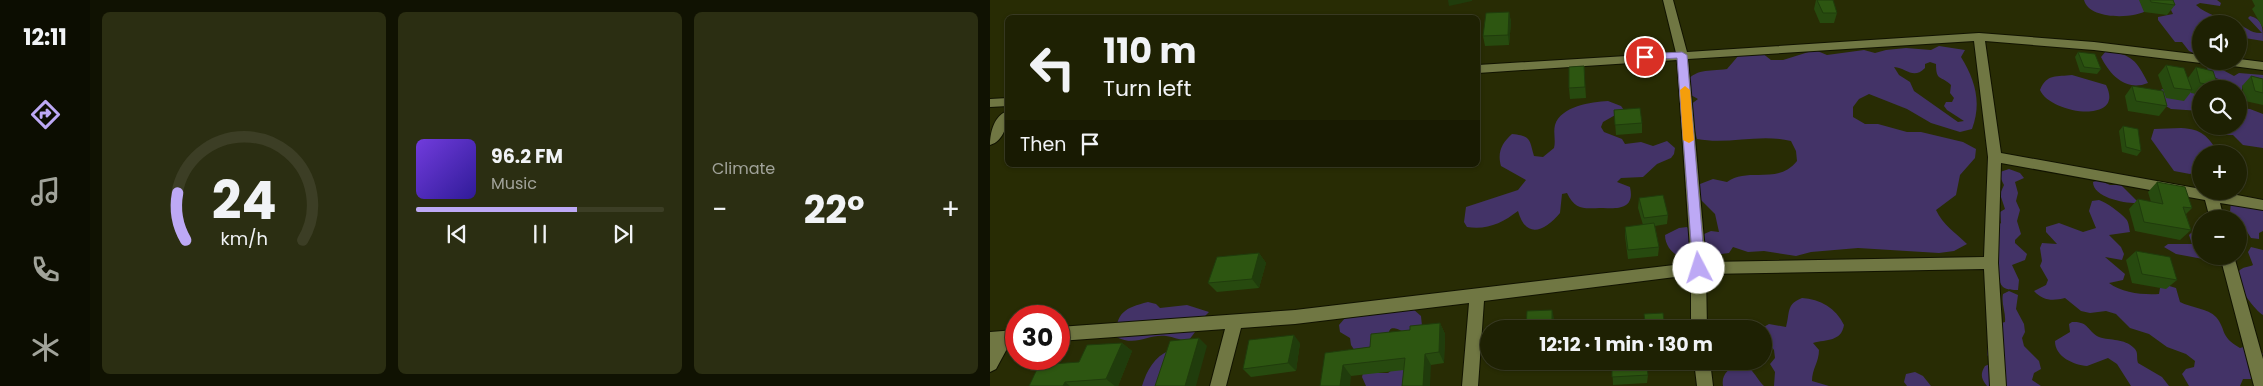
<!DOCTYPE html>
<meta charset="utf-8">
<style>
body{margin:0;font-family:Poppins,sans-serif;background:#2b2e12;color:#f1f3f6;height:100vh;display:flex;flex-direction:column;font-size:19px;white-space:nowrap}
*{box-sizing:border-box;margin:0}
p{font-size:16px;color:#a1a39a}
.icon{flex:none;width:28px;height:28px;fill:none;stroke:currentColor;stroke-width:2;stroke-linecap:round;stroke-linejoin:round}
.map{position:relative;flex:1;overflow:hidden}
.panel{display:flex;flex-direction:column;gap:12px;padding:12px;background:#101202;width:900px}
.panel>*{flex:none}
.guide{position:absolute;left:15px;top:15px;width:475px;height:152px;border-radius:8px;box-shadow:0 1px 4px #0004,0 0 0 1px #3c3e25;background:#1e2103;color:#f1f3f6;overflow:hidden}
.tools{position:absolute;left:1202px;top:15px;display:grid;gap:10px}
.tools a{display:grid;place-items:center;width:55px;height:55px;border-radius:50%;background:#1e2103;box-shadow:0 1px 4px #0004,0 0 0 1px #3c3e25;font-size:25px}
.speed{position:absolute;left:15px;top:305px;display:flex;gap:10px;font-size:25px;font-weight:700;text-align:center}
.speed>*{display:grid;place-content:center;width:65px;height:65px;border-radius:50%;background:#1e2103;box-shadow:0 1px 4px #0004,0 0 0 1px #3c3e25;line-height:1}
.speed .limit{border:8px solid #d22;background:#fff;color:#111}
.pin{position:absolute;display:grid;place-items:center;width:42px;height:42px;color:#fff;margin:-21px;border:2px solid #fff;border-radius:50%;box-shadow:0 1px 5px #0007}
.me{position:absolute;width:55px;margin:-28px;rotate:355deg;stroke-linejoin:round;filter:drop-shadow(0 0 4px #0008)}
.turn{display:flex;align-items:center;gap:18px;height:105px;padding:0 15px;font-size:22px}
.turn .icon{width:65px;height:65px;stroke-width:2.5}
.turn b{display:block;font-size:35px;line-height:42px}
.then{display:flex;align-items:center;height:48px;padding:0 15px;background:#0003;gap:10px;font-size:19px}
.big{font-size:38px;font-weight:700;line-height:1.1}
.panel .widget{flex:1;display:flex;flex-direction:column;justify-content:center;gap:8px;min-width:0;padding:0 18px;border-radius:8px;background:#2b2e12}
.panel .dial{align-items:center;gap:0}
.dial svg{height:130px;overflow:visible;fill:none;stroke:#3c3e25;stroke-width:7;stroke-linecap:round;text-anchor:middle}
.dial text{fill:#f1f3f6;stroke:none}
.song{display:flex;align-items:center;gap:15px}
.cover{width:60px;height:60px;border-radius:8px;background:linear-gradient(135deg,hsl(260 70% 55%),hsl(250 70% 35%))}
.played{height:5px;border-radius:2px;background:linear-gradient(90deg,#bda9f5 65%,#3c3e25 65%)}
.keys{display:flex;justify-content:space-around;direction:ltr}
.heat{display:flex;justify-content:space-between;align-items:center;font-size:28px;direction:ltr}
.panel .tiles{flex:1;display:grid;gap:12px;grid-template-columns:repeat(3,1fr)}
.trip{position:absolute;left:490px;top:320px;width:292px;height:50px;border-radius:25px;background:#1e2103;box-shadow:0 1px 4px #0004,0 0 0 1px #3c3e25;font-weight:700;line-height:50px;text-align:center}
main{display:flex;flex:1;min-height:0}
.menu{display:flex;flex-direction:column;width:90px;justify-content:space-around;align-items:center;background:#0c0d01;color:#a1a39a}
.menu .icon{width:35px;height:35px}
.menu .selected{color:#bda9f5}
.menu b{font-size:22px;color:#f1f3f6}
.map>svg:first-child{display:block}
</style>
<main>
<nav class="menu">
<b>12:11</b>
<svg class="icon selected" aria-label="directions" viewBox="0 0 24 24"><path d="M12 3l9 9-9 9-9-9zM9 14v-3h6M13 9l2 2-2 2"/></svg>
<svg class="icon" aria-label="music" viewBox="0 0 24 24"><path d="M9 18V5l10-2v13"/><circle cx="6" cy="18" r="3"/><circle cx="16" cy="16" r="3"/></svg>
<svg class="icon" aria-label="phone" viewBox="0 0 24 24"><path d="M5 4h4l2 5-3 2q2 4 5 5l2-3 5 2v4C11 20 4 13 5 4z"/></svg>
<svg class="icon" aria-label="climate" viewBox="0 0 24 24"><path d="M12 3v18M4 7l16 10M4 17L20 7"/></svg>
</nav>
<section class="panel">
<div class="tiles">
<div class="widget dial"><svg viewBox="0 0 100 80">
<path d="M14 69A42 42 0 1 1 86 69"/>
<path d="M14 69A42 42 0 0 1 9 40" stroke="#bda9f5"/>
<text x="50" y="56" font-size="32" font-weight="700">24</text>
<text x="50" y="72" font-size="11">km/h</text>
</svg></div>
<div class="widget">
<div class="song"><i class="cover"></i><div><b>96.2 FM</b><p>Music</p></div></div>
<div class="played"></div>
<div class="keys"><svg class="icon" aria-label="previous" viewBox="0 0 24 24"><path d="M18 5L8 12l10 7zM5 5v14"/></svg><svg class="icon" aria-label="pause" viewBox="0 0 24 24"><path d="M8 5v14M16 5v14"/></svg><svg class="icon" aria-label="next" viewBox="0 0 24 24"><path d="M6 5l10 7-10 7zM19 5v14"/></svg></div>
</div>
<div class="widget"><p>Climate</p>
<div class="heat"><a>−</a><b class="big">22°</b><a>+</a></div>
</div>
</div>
</section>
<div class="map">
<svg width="1273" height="386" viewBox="0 0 1273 386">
<rect width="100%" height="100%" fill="#282c04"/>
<path fill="#433367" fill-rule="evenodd" d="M1094 0H1153L1158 10C1144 19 1099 20 1094 0Z
M1176 0H1227L1231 3 1230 6 1210 3 1206 5C1218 16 1232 17 1246 23 1255 26 1261 34 1272 33L1258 18 1260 16C1273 19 1273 29 1273 41L1249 37V24H1211V56L1199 51 1192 42H1185L1168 20V17L1183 14Z
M949 46 975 50 971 57C985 80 992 102 982 129L970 132 941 123 917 109 879 94 869 99 863 107V117L875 124H888L917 132H931L973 142 986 149 985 158 970 175 966 195 946 210C953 225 965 232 977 244L964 251 949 253 868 248 821 252 806 256 774 251 758 252 743 247 739 253 731 254 724 252C719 254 714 258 709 259 694 263 675 252 675 235L689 228 697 227 707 237 721 231 729 232 725 214 705 194 710 184 723 179 737 182C758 166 787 186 807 161L806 151 801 141C769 133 739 145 707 139L703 123 696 108 708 99 699 94 693 85C707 67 717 72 737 69L749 55 772 53 781 60H793L825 50 837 55 874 50 885 53 896 50 916 48 941 50ZM940 62 946 64C946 82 951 75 961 85L960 93 964 98 962 102H956L954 106 957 110 974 121 968 122 924 91 920 82 909 75 904 67C917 68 923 80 935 68V64Z
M1116 51C1142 54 1147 61 1158 83 1136 92 1120 75 1111 57Z
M1221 67 1231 69 1244 76 1249 73 1273 75V89L1254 85 1252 86V93L1249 95 1248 86 1223 77 1217 70 1218 67Z
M1082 75 1116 85C1136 125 1060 114 1050 90 1057 73 1067 77 1082 75Z
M1173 89 1204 92 1211 104V111L1181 109 1174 105 1168 91Z
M618 101 631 106 634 110 613 122 611 127 614 132 632 139 635 144 651 142 663 146 677 141 685 148 684 154 681 158 667 164 653 177 631 178 627 182 640 187C645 209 629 209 613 208 596 208 586 212 577 193L572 194 570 213C555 231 536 240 528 211 512 223 498 230 477 227L474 222 476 207 528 190 536 180 511 166C507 152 512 143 522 134 542 136 539 140 544 156L553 157 564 148C566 140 563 133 565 125 571 106 601 102 618 101Z
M1249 108 1260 109 1273 114V148L1253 145 1243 135H1232L1225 132 1229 129 1239 130 1242 127 1249 126Z
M1191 128C1212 129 1218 136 1229 154H1211V169L1200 174 1184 171 1161 139 1164 129Z
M1019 169 1030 173 1034 178 1025 182 1028 193 1026 201 1030 210 1027 221 1031 234 1025 240V243L1037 254 1035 260 1022 265 1029 280 1028 290C1023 290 1017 290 1013 287 1004 279 1005 241 1004 228L1011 223 1010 212 1015 209 1010 194 1014 185 1010 177V172Z
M1109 180 1120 185H1131L1149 203C1137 204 1103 198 1103 182Z
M1245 195 1261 197 1273 207V231L1269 233V239L1261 238 1249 219H1246L1240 212 1241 202Z
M1109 200C1116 202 1131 213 1136 219 1139 222 1139 228 1140 232L1119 235 1131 247 1134 254 1132 260 1115 257 1135 274 1133 280 1119 283C1132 293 1153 295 1169 294L1170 288 1176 285 1186 288 1190 302C1201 308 1218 308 1226 317 1237 330 1229 336 1250 348L1264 344 1273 354V386L1262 379H1253L1250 386H1199L1192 374 1196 369 1204 367 1205 361 1196 354 1177 347 1159 334 1140 328 1126 314 1116 311 1100 313 1091 311 1075 298C1063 301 1053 301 1044 291L1056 285 1058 280 1050 266 1052 261 1050 248 1052 243 1067 244 1056 232V227L1069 223 1093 232 1106 228 1099 211 1102 201Z
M1201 233 1211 238V256H1216L1213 259 1186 254 1174 247 1178 244H1202L1199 235Z
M1261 247 1273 250V315C1264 309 1242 281 1249 271 1252 267 1259 267 1263 265L1258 252Z
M1019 291 1028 295 1026 309 1034 324 1035 332 1032 338 1034 346 1049 361 1051 369 1044 373 1042 380 1051 386H997C991 379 990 374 995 366L1002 363 997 355V347L1003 344 1008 324 1015 322C1016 312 1011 304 1013 294Z
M812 298C830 299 846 308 854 325 851 342 837 339 823 343L829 350C829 362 822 369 822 381L839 386H784L785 372 780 364 785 358 784 350 774 337 772 328 779 324 796 327C800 313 796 304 812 298Z
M158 302 166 304 170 308 197 305 219 312 207 324 205 332 199 340C190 341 185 337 176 336 157 334 147 347 126 337 126 312 135 308 158 302Z
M423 309 431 316 432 326 416 333C391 320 405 337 390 345 383 349 373 349 365 351L361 345 360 338 350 332 349 325 355 318Z
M1082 322C1099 321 1097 331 1109 337 1121 341 1134 338 1144 348 1149 353 1146 357 1148 363L1172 377 1179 386H1141L1127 364 1118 358 1097 366C1084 365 1065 357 1065 341L1080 332 1079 324Z
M180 350 174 386H152C157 370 164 357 180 350Z
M748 363C763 366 764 376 774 386H733C731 374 739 369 748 363Z
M406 367 415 368 419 386H376L372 377 374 369 383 368 389 373H398Z
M925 372 933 376 941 386H917L914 382 916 374Z"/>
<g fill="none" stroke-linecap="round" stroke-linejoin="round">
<g stroke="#111300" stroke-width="2">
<path id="minor" d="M673 0H683L697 52 989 33 1104 42 1211 55V61H1215L1211 63 1104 50 995 41 1011 153 1211 189V191H1226L1273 200V210L1230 203 1234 219H1220L1215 200 1011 163 1008 263 1016 386H1000L994 269 716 274 717 329H701V275L494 301 488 386H472L479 303 305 324 251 328 236 386H220L235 329 69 341V327L305 310 701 263 687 60 488 73V65L686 53ZM984 41 998 157 994 257 716 262 698 59Z
M1249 59 1273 62V70L1235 65 1229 61H1249Z
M18 98V106L0 107V99Z
M18 111C18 123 14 141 0 145 0 133 4 115 18 111Z
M1230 256H1244L1273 359V386H1264Z
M26 330V344L19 345 6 369 0 372V332Z
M704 361H720L723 386H707Z"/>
</g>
<use href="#minor" fill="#707743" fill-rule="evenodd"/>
</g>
<path fill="#274a0f" d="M826 0H843L847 13 844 23H830L824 9Z
M1149 0H1183L1185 5 1177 15 1154 12Z
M1262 0H1273V28L1262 9 1265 6Z
M519 12 521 22 519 45 495 46 493 36Z
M1088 52 1111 69 1107 74 1090 72 1085 57Z
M1176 65 1198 78 1206 67 1228 86 1225 89H1211V95L1201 93V92L1194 101 1176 98 1168 75Z
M594 66 596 98 580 99 579 88Z
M1261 76 1273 79V105L1255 101 1252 86Z
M1142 86 1177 106 1169 116 1138 111 1135 96Z
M624 110 652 123V133L626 135Z
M1133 126 1151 151 1147 156 1132 152 1129 131Z
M1167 182 1202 208 1196 214 1201 230 1190 240 1145 231 1139 209 1148 199 1161 202 1158 192Z
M649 198 678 215 677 224 665 226 669 247 668 256 638 259 635 236V227L653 225 648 208Z
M1146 251 1187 280 1176 289 1142 283 1136 260Z
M269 253 276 263 269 288 227 292 218 283Z
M450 323 455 334 454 363 441 365 414 370 361 376 335 353 380 347 420 330Z
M132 343 142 351 128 386H39Z
M310 343 306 371 261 377 253 369Z
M622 361 658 375 657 383 623 385Z"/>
<path fill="#203c0c" d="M458 0H482V1L459 6Z
M519 12 521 22 519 45 518 35Z
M269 253 276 263 269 288 262 279Z
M562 310 564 318 563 329H562Z
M450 323 455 334 454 363 449 352Z
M304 335 310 343 306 371 298 363Z
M209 338 217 346 206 386H195Z
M132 343 142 351 128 386H125L116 379Z
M435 354 441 365 440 386H433Z
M353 365 361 376 360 386H350Z
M75 382 80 386H73Z"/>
<path fill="#2d5611" stroke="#203c0c" d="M827 0H843L847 13H833Z
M1160 0H1183L1185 5 1161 2Z
M519 12 518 35 493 36 496 13Z
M1088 52 1105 54 1111 69 1094 67Z
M1176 65 1194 68 1202 90 1184 88Z
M594 66 595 87 579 88V67Z
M1206 67 1223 71 1228 86 1210 83Z
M1261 76 1273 79V93L1265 91Z
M1142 86 1173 91 1177 106 1146 101Z
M650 108 652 123 625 125 624 110Z
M1133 126 1148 129 1151 151 1136 147Z
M1167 182 1195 187 1202 208 1193 207 1201 230 1154 222 1148 199 1173 204Z
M673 195 678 215 654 218 649 198Z
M664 223 669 247 638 250 635 227Z
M1146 251 1180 257 1187 280 1152 274Z
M269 253 262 279 218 283 227 257Z
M562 310V329H536L537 311Z
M673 313 675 329H656L654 314Z
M450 323 449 352 435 354 433 386H412L415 358 353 365 350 386H330L335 353 380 347 381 334 420 330V326Z
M304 335 298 363 253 369 259 340Z
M209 338 195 386H165L180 341Z
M132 343 116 379 75 382 73 386H39L49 365 89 362 97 345Z
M622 361H656L658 375 622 377Z"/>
<path fill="#bda9f5" stroke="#7b6e9f" d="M692 52 697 55 715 268 714 271H705L703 268 687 58 655 60 650 57 655 54Z"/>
<path fill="#f59e0b" d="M695 86 700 90 704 140 699 143 693 140 690 90Z"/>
</svg>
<div class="tools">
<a><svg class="icon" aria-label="sound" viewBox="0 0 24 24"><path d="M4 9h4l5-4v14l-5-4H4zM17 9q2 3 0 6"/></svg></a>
<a><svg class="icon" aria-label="search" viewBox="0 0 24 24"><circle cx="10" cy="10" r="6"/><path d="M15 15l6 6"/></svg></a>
<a>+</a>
<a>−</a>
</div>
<div class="speed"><div class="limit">30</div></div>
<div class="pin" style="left:655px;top:57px;background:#d93025"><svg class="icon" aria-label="arrive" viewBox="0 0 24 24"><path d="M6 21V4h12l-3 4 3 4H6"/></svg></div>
<svg class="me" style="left:709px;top:268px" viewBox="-20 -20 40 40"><circle r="19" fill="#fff"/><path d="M0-13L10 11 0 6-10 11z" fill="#bda9f5"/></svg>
<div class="trip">12:12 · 1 min · 130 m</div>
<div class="guide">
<div class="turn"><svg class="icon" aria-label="left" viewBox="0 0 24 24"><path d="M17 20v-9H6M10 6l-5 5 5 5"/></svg><div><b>110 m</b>Turn left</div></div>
<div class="then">Then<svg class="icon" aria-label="arrive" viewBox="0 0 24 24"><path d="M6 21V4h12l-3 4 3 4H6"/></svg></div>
</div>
</div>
</main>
